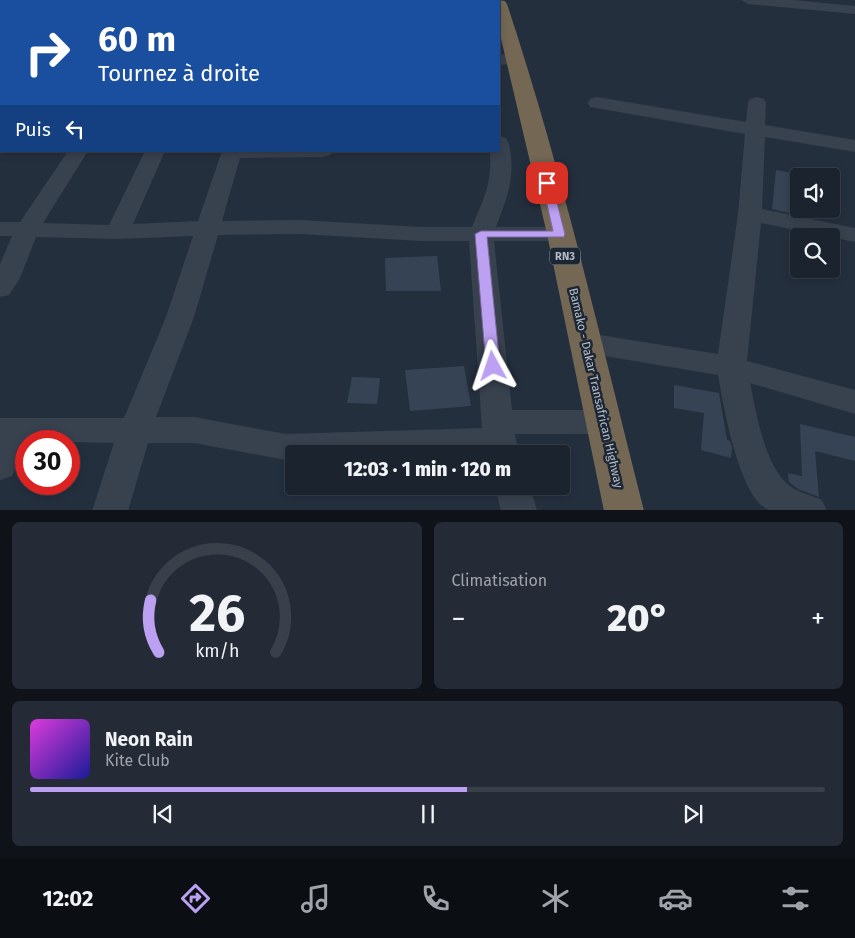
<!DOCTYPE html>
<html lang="fr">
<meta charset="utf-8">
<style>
body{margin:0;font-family:"Fira Sans",sans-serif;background:#242b36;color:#f1f3f6;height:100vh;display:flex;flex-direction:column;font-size:19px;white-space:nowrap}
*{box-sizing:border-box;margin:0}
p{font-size:16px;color:#a0a4aa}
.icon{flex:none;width:28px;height:28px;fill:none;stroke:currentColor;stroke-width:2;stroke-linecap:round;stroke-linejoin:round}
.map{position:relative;height:510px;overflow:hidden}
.drawer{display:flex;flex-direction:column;gap:12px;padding:12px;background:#0f1319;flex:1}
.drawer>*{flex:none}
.hud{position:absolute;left:0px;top:0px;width:500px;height:152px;box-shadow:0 2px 8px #0003,0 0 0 1px #39404a;background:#1a4fa0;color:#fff;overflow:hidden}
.tools{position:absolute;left:790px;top:168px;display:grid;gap:10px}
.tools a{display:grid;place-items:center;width:50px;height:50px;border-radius:5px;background:#1b232e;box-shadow:0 2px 8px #0003,0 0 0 1px #39404a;font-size:25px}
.speed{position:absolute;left:15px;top:430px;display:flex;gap:10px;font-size:25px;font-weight:700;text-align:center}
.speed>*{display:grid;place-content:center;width:65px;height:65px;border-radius:50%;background:#1b232e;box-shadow:0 2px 8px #0003,0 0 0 1px #39404a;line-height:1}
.speed .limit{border:8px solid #d22;background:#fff;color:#111}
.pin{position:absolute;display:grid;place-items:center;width:42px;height:42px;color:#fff;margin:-21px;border-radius:10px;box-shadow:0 2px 8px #0006}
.me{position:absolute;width:55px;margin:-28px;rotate:355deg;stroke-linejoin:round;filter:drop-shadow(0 0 4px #0008)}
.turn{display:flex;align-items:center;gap:18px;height:105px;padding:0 15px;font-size:22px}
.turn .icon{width:65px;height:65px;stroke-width:2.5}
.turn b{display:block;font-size:35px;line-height:42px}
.then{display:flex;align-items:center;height:48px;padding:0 15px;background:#0003;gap:10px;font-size:19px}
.big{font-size:38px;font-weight:800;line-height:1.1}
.drawer .tile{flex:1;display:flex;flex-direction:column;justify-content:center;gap:8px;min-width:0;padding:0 18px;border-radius:8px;background:#242b36}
.drawer .dial{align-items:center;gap:0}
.dial svg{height:130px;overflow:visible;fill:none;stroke:#39404a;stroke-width:7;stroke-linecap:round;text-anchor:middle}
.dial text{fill:#f1f3f6;stroke:none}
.song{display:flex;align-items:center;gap:15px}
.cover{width:60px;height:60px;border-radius:8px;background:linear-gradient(135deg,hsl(300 70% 55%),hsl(240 70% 35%))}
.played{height:5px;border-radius:2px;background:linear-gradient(90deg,#bca0f2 55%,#39404a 55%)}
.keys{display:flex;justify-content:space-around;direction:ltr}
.heat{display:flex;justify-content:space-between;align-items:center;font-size:28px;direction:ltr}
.drawer .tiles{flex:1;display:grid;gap:12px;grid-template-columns:1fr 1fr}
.tile:last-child{grid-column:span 2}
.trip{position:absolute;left:285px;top:445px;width:285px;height:50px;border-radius:5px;background:#1b232e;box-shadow:0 2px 8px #0003,0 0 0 1px #39404a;font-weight:800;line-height:50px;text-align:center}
.dock{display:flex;height:80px;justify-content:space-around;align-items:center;background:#0b0e12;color:#a0a4aa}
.dock .icon{width:35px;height:35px}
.dock .on{color:#bca0f2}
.dock b{font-size:22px;color:#f1f3f6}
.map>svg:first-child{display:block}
</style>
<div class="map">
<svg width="855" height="511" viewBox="0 0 855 511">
<rect width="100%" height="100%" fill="#242f3e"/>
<path fill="#364354" d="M776 170 799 174V215L772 209Z
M437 256 441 291H386L385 258Z
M464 366 471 406 410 411 405 370Z
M352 377 380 378 377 404 347 403Z
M674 385 719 393 727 440 730 441 732 448 731 458 701 450 704 413 674 408Z
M800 424 855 437V461L815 451 819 497 798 489 789 482 788 473 802 476Z"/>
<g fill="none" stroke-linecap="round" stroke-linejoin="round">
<path fill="#38414e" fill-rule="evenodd" d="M741 0H793L855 6V14L748 4Z
M516 54 522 55 524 59 522 63 499 65V55Z
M597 97 746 122 748 103 750 99 757 97 764 99 766 103 765 125 855 140V152L765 137 762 209 855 228V242L761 223 747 361 855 390V414L750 383C756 412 765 468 790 486 799 493 811 495 822 500L827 511C814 511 778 511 769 510 739 499 723 403 718 375L587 353 577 350 573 343 577 336 587 333 718 354 738 214 745 134 590 107 588 103 590 99Z
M499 136 506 138C510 144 510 150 511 157 514 182 505 203 496 227H560L569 229 572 234 569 239 560 241H494L512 410H604L615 413 620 422 615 431 604 434H515L519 454H294V460H286L194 443H148L128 511H92L114 443 26 441V446L12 476 0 480V418H124L166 317 193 236 117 239 36 237 20 278 9 295 0 297V264L12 236H0V222H20L68 151H88L43 223 109 225 145 151H165L133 224 198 221 222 151H333L330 155 323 157 240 158 222 221 300 220 421 227H472C484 198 492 184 490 151H499ZM300 234 421 241H469L482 428 286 434 194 417H156L194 317 218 235Z
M495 486H530L537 511H501Z"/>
<path fill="#746855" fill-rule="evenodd" d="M496 0 505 1 507 4C562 170 601 341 644 511H604L547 234 499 30V1H493Z"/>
</g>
<path fill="#bca0f2" stroke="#7a689d" d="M547 180 552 183 565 234 564 237H487L500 366 498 369H488L486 366 475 234 481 231H553L542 183Z"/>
<g text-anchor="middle" stroke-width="5" stroke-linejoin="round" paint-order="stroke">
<rect fill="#1d2633" stroke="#878f9c" stroke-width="1" x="550" y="247.5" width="30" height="17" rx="4"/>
<g font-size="11" font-weight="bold" fill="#b4bcc9">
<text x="565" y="260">RN3</text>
</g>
<g font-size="12" fill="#b4bcc9" stroke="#1d2633">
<text transform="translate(596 388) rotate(77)" y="4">Bamako - Dakar Transafrican Highway</text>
</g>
</g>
</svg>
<div class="tools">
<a><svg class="icon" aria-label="sound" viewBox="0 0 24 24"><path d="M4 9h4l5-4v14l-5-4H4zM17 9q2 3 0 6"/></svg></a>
<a><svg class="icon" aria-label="search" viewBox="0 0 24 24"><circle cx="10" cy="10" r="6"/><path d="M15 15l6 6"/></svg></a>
</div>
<div class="speed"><div class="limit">30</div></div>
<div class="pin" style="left:547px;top:183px;background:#d93025"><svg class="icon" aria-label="arrive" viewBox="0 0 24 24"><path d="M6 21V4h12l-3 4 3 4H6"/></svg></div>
<svg class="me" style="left:493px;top:366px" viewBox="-20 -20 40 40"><path d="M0-17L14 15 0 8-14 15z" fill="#bca0f2" stroke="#fff" stroke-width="4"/></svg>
<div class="trip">12:03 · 1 min · 120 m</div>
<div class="hud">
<div class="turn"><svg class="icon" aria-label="right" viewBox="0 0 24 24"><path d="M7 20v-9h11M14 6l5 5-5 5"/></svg><div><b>60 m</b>Tournez à droite</div></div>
<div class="then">Puis<svg class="icon" aria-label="left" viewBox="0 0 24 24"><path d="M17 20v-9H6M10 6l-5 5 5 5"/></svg></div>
</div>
</div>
<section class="drawer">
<div class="tiles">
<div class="tile dial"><svg viewBox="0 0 100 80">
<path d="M14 69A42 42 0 1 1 86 69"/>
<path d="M14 69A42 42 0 0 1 9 37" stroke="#bca0f2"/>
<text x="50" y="56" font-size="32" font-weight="700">26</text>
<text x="50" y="72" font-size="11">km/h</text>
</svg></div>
<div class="tile"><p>Climatisation</p>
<div class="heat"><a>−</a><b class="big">20°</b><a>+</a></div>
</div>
<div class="tile">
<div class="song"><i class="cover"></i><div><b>Neon Rain</b><p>Kite Club</p></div></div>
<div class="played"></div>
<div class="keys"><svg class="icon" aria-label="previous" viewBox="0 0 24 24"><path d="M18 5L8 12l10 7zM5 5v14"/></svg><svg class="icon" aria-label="pause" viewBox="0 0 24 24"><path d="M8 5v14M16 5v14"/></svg><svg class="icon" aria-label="next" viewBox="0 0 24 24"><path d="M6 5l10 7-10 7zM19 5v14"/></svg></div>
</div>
</div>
</section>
<nav class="dock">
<b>12:02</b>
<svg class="icon on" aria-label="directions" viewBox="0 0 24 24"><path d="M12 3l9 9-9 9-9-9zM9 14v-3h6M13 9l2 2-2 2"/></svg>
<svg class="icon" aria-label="music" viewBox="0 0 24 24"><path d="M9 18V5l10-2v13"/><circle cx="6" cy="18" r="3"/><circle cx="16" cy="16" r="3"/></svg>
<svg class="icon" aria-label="phone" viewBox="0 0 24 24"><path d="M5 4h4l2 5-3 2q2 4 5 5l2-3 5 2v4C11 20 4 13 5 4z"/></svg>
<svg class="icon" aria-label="climate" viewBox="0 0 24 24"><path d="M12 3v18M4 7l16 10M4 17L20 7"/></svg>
<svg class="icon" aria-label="car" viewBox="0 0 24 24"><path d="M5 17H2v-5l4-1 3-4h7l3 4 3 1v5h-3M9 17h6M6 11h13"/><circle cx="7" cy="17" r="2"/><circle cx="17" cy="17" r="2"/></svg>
<svg class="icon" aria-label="filters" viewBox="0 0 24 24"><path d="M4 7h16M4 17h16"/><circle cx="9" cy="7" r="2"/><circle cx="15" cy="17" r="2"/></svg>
</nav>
